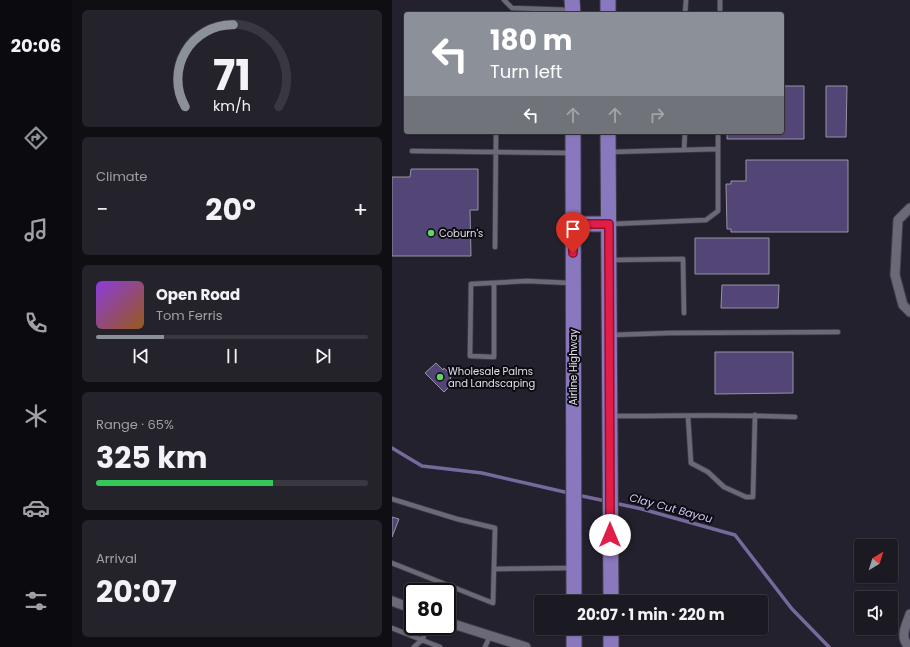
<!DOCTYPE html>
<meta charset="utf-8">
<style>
body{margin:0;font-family:Poppins,sans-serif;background:#24222a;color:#f1f3f6;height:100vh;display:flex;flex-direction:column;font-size:15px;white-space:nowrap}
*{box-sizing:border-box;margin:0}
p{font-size:13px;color:#a0a0a5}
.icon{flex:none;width:22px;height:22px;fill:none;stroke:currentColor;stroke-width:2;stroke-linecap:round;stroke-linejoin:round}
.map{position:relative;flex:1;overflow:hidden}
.panel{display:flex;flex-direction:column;gap:10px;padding:10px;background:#0f0e13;width:320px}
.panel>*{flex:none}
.guide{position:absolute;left:12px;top:12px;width:380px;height:122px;border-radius:4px;box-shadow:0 1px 3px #0004,0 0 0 1px #393840;background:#8c9099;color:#fff;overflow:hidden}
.needle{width:26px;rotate:38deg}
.buttons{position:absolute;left:462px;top:539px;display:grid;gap:8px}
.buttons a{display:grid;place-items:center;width:44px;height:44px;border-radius:4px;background:#1b1922;box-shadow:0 1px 3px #0004,0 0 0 1px #393840;font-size:20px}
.speed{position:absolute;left:12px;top:583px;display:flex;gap:8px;font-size:20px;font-weight:700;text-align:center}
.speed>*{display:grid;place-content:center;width:52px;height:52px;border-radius:50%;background:#1b1922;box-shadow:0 1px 3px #0004,0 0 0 1px #393840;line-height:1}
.speed .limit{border:2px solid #111;border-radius:6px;background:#fff;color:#111}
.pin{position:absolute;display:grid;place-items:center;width:34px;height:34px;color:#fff;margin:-41px -17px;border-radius:50% 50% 50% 0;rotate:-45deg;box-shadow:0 0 4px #0007}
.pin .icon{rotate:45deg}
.me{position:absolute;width:44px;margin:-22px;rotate:0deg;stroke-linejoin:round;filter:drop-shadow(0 0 3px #0008)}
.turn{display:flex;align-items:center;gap:14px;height:84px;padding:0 20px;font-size:18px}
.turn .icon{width:52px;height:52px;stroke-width:2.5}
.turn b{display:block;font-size:28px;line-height:34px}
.lanes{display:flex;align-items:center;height:38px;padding:0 20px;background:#0003;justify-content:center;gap:20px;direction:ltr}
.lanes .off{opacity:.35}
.big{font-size:30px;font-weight:700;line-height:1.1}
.panel .card{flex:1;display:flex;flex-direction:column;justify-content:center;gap:6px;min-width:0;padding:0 14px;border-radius:6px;background:#24222a}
.panel .dial{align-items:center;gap:0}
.dial svg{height:104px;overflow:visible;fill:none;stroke:#393840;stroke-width:7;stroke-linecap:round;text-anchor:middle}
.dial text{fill:#f1f3f6;stroke:none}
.song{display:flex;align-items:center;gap:12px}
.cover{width:48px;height:48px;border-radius:6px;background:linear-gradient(135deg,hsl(270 70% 55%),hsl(30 70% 35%))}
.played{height:4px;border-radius:2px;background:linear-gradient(90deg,#8c9099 25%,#393840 25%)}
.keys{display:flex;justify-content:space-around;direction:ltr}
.heat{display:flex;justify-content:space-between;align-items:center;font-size:22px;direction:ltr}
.charge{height:6px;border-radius:3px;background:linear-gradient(90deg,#34c759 65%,#393840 0)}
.trip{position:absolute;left:142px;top:595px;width:234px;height:40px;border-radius:4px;background:#1b1922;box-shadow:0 1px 3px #0004,0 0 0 1px #393840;font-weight:700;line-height:40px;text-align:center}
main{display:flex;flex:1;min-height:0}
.dock{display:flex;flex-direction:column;width:72px;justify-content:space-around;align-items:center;background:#0b0a0e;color:#a0a0a5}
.dock .icon{width:28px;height:28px}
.dock .on{color:#8c9099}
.dock b{font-size:18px;color:#f1f3f6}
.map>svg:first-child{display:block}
</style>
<main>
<nav class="dock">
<b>20:06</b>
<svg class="icon on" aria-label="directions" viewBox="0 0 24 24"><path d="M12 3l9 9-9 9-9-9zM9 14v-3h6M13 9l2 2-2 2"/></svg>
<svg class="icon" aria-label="music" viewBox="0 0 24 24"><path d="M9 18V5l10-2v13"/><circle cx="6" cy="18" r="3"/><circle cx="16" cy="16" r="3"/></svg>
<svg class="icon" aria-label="phone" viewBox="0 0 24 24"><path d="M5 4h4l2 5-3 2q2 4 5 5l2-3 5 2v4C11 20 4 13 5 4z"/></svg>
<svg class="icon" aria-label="climate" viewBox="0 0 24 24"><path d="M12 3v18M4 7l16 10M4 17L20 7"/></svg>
<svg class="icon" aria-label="car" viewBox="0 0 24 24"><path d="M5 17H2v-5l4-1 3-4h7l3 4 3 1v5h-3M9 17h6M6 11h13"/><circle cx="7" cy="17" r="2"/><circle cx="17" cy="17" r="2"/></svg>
<svg class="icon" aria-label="filters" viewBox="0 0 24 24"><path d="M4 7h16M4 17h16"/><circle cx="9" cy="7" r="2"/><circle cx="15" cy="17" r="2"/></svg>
</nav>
<section class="panel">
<div class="card dial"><svg viewBox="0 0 100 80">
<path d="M14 69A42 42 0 1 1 86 69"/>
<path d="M14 69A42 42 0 0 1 51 6" stroke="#8c9099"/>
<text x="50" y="56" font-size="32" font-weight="700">71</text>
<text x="50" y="72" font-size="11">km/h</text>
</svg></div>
<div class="card"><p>Climate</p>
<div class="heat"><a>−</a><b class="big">20°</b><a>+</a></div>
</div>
<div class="card">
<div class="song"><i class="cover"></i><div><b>Open Road</b><p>Tom Ferris</p></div></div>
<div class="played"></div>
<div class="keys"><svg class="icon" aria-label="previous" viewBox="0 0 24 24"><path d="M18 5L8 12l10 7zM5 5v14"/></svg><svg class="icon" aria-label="pause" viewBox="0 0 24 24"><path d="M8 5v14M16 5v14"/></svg><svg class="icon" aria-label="next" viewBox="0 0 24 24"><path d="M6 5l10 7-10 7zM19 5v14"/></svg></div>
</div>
<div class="card"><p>Range · 65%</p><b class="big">325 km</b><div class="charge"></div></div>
<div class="card"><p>Arrival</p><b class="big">20:07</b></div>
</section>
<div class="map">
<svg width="518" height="647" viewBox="0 0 518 647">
<rect width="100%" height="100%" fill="#24212e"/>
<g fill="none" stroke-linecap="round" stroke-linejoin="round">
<path stroke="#76699c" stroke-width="3.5" d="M0 448 30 466 90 473 177 493
M185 495 214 501
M222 503 250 509 343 535 400 609 437 647"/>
</g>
<path fill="#534676" stroke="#9693a4" d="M390 86H412V139H335V132H390Z
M434 86H455L454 137H434Z
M23 132H84V133L23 134Z
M354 160H456V232H339V229H335L334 184H339V181H354Z
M19 169H86V210H78L79 256H0V177H18Z
M303 238H377V274H303Z
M330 285H387L386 308H329Z
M323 352H401V393L323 394Z
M44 363 51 370 52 368 60 376 58 378 62 382 52 392 33 373Z
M0 517 7 519 0 537Z"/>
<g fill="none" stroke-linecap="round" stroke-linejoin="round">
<g stroke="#403d49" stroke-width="6">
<path id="service" d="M112 0 120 8 179 10
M293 14 294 0
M328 14V0
M292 150 293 132
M20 151 179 153
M218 152 326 149
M219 224 314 220 326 211V132
M103 247 104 132
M219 260 291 259 292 313
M102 283V357L78 356 79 284 135 281 179 283
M219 335 277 333 446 332
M219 416C281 416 342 414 403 417
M296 416 299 463 316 472 332 487 354 497H361L363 415
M0 499 65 519 103 528 101 603 0 563
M102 569 180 568
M36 626 30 640 48 647
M0 628 30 640 22 647
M93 647 98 636"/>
</g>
<g stroke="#403d49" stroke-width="11">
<path id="minor" d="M518 208 506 220 503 275 511 305 518 312
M0 601 21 609
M55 622 134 647
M517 647C507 636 514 627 518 614"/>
</g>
<g stroke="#403d49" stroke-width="17">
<path id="trunk" d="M180 0 181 14
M216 0V14
M181 132 182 602
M216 132 219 602
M181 224H217
M182 628V647
M219 628V647"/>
</g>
<use href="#service" stroke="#6b6878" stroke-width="4.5"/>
<use href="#minor" stroke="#6b6878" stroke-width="9"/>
<use href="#trunk" stroke="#8a78be" stroke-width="15"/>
</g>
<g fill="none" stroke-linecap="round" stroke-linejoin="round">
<g stroke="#92132f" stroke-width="10">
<path id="route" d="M181 253V224H217L218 535"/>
</g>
<use href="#route" stroke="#e11d48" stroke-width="7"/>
</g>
<g fill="#61d46a" stroke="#0c0b11" stroke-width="1.5">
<circle cx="39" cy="233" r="4"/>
<circle cx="48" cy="377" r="4"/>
</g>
<g text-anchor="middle" stroke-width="4" stroke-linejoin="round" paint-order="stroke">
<g font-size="10" fill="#e1dfe9" stroke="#0c0b11" text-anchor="start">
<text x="47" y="237">Coburn's</text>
<text x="56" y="375">Wholesale Palms<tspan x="56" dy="12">and Landscaping</tspan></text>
</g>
<g font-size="10" fill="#e1dfe9" stroke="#0c0b11">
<text transform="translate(181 367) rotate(-90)" y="4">Airline Highway</text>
</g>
<g font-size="11" font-style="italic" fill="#cfc5f3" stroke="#0c0b11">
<text transform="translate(279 508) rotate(15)" y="4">Clay Cut Bayou</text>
</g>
</g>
</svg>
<div class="buttons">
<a><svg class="needle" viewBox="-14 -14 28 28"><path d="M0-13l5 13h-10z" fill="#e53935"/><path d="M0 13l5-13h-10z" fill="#a0a0a5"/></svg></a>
<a><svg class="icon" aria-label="sound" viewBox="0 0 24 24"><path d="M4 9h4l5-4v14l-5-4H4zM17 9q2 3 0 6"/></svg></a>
</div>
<div class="speed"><div class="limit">80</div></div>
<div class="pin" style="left:181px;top:253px;background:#d93025"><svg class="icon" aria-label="arrive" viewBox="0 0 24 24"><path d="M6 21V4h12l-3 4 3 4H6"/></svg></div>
<svg class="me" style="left:218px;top:535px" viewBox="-20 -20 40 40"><circle r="19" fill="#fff"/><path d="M0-13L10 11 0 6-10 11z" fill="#e11d48"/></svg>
<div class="trip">20:07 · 1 min · 220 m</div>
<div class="guide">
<div class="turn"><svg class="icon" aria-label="left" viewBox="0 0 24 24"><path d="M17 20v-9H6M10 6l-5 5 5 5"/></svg><div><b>180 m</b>Turn left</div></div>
<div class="lanes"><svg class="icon" aria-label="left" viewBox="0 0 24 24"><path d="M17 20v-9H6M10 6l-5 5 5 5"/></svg><svg class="icon off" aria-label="ahead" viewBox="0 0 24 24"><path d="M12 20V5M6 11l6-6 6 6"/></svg><svg class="icon off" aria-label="ahead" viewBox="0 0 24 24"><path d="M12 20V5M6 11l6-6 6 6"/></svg><svg class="icon off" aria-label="right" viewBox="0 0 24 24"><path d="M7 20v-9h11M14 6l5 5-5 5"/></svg></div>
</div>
</div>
</main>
